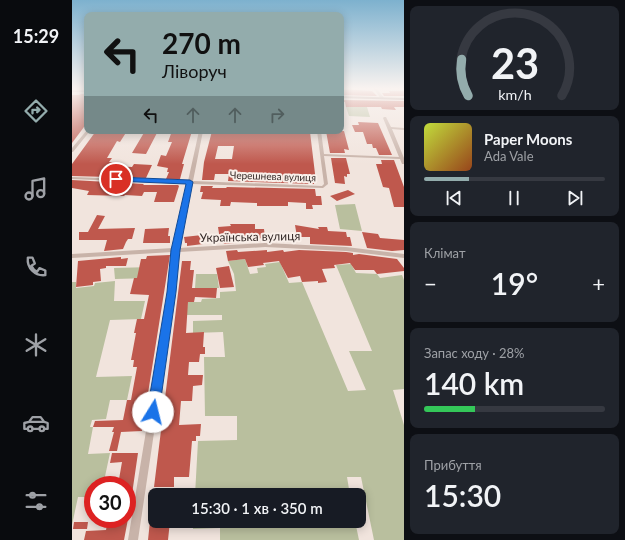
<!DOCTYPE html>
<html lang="uk">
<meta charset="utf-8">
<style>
body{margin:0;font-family:Lato,sans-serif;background:#20242c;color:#f1f3f6;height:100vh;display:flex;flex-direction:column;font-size:15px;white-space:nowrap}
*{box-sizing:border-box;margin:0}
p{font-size:13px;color:#9ea1a6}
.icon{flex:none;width:22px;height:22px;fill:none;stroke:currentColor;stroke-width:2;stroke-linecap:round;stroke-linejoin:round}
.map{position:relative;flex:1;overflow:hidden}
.panel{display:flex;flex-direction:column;gap:6px;padding:6px;background:#0d0f14;width:221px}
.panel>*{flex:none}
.banner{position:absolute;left:12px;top:12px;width:260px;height:122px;border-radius:8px;box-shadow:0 2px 10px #0003;background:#93acac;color:#111;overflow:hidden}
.speed{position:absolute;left:12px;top:476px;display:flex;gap:8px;font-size:20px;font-weight:700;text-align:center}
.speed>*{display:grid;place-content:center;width:52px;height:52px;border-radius:50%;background:#171b24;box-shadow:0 2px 10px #0003;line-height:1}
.speed .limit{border:6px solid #d22;background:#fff;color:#111}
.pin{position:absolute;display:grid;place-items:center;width:34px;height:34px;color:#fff;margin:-17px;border:2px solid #fff;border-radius:50%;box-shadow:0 1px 4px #0007}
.me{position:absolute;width:44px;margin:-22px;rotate:9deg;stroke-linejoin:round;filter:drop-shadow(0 0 3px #0008)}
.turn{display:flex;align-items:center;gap:14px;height:84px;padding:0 12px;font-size:18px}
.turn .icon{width:52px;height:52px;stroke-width:2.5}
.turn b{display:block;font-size:28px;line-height:34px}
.lanes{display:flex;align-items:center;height:38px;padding:0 12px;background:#0003;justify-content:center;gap:20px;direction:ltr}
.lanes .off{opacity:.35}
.big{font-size:30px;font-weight:600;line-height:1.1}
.panel .tile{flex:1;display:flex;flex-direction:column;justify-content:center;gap:6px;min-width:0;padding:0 14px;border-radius:8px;background:#20242c}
.panel .dial{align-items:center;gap:0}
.dial svg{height:104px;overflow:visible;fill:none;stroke:#363941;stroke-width:7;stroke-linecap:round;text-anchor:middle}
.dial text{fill:#f1f3f6;stroke:none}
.song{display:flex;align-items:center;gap:12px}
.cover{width:48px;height:48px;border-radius:6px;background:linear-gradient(135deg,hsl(70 70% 55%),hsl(20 70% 35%))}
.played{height:4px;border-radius:2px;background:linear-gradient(90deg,#93acac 25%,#363941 25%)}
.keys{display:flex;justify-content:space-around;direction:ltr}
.heat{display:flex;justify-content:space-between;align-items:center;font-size:22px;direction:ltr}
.charge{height:6px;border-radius:3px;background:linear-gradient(90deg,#34c759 28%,#363941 0)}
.trip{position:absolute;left:76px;top:488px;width:218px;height:40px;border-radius:8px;background:#171b24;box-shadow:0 2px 10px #0003;font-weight:600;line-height:40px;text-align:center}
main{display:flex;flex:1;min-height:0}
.dock{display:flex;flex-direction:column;width:72px;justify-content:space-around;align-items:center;background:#090b0e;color:#9ea1a6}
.dock .icon{width:28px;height:28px}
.dock .on{color:#93acac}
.dock b{font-size:18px;color:#f1f3f6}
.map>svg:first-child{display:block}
</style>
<main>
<nav class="dock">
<b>15:29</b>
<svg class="icon on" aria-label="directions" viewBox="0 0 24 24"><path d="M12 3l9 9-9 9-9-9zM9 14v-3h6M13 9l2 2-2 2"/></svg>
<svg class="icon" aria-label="music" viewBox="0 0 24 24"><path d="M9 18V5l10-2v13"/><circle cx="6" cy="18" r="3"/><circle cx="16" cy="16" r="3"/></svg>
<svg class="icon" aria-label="phone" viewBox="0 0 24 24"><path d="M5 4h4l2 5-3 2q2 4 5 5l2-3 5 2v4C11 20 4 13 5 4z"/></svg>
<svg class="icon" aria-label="climate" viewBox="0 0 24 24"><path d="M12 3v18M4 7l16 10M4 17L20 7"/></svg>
<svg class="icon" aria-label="car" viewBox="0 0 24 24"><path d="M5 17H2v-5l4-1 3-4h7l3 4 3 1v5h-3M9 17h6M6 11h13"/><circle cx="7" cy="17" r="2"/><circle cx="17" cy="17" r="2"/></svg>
<svg class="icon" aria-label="filters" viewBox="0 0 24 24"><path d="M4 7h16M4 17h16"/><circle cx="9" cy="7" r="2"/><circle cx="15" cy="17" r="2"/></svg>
</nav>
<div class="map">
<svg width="332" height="540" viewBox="0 0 332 540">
<rect width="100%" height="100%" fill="#f1e4dd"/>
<path fill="#b9bf9e" d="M274 107H295L298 117 277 116Z
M283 204 290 231 268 229 263 205Z
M173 259 178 274 186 273 185 268 194 267 193 264 208 262 217 283 230 282 276 391 294 390 277 351H300L264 265 279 264 284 273 305 274 308 278 330 275 332 280V389L321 390 332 425V540H302L289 477H275L278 495H123L126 441 165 440V416H133L132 357H153L151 332 121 333V321L150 320V315H104L115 308 116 302H129L130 299 148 298V292L164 291 162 274 156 261Z
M80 267 78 278 43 279 42 268Z
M124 274H145L147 288H123Z
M43 281 42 301H73L69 319 38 320 24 377 60 376 55 400H38L34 419 20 420 18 427H21L16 454 38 453 32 481H22L18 497H6L0 525V282H4V288L22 286 23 283Z
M121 521H283L287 540H148V528L121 529Z"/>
<path fill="#bf584d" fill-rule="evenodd" d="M269 89 300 91 305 96 269 95Z
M317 91H332V96H312L310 93H318Z
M9 94H15V123L0 143V95H7Z
M269 100 332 101V107H322L324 110 310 109 309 107H274L273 102H269Z
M286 122 306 123 320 155H307L304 148H301L300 144H295L291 132H283L280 125H287Z
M24 131H55L48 142 45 141 35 158H40L37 162 46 163 43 166 60 167 62 164 80 165 74 178 0 176V164Z
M73 131H86L74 154 60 153Z
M100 131H120L110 164H112L108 179H94L97 172H95L96 168 85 166 89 155 94 156 100 142H96Z
M140 131 238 132 244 182H242V184L156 181 157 174H143L142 180H130L132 162ZM146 146H162L160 159H143Z
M254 131H272L277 150 272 149 273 153H258Z
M259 158H274L278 174H275V177L272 176 273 184 263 183Z
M309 160H322L332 187V207H322L317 188 311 187 304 164H310Z
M0 180 72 184 71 185H106L107 186 102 202H82L85 192H72L70 196 53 195 52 196 15 195 17 191 0 188Z
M129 186H141L140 188H154L155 187 243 189 244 196H249L250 205H240L241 209H234V203L216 202V206H185V203L159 202 158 206H148L149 200 129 199 131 192H128Z
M276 190 283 194 265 201 258 196Z
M25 215 33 216 26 229 63 228 60 239H56L54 242 51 249 32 251 35 240H7V232H16Z
M158 224H183V229H192L193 238 162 240 163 243 152 244 151 240H148L146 227 159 226Z
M223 225 247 229 246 227H255L256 231 274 232 275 237H278L280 246 238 244V237H225Z
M97 228 96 236H98V243H71L73 229Z
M290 232 306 234 308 238 332 240V250L320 251 295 248Z
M130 235 131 244 115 246V243H113L112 237Z
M165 250 166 252 195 250V252L211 250 212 252 227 250 274 252 281 253V255L287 254 325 259 332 268V271L305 274 302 270H283L278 263 262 265 263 268 250 269 255 282 246 283V281L230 282 228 276 216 278 207 261 191 263 192 265 176 267 173 259 156 261 154 251Z
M98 255 70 431 49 432 45 451H37L42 432H40L42 427H21L23 421 51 420 55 400H59L65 367H61L62 360H59L64 333H62L65 319H72L77 295 58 294 62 278H65L69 259H74L75 256Z
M49 257V259L56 258 54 266H34V268L28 269 29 281 21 282V285L4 287 6 261Z
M110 261H119L118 270H122L120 288H145L144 298 123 297 122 302H116L114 333 132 332 131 347H133V354H128L127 362H117L116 375H131L130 385 121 386 120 401H109L107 425 129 424 128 436H124V441H120L117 477H102V487H82Z
M157 266 162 287 148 288 144 268Z
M40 453H66L59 501H55V485H46L50 462 38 463Z
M36 519H56L52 540H12L14 531 34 530Z
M78 521H98L96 540H76Z
M2 522H16L15 529H1Z"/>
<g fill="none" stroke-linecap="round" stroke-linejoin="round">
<path fill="#c8b3a9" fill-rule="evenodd" d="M302 89H305L312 98 311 99H309Z
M312 117H314L319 127 332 128V130L320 129 332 158V164H330L328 159 252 156 256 184 251 188 120 184 107 248 193 243 274 247 332 254V258L274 251 193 247 107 252 103 292 66 540H56L97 292 101 252 0 258V254L101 248 116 184 0 179V177L116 181 127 131H131L121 181 250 186 252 184 245 131H249L252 154 327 157 311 118Z
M15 130V131H18L1 152H0V148Z"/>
<path fill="#9c827b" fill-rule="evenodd" d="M0 90H15V92H0Z
M269 96 332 98V100L269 98Z"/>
</g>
<linearGradient id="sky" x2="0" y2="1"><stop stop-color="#7db1ce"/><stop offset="0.54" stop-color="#f9f3f0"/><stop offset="1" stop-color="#f9f3f0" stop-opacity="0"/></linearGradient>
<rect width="332" height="164" fill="url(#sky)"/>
<path fill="#1a73e8" stroke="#114b97" d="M44 177 118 180 121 182 108 250 104 292 87 412 86 416 81 417 77 416 75 412 95 292 99 250 114 184 42 181 41 179Z"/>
<g text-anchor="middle" stroke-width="4" stroke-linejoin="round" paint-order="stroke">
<g font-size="10" fill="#362b29" stroke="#f9efe9">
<text transform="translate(201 176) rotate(2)" y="4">Черешнева вулиця</text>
</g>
<g font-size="12" fill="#362b29" stroke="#f9efe9">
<text transform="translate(178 237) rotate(-1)" y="4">Українська вулиця</text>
</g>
</g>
</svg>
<div class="speed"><div class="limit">30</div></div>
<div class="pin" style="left:44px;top:179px;background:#d93025"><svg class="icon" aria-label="arrive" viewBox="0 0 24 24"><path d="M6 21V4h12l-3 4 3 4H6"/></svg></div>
<svg class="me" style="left:81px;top:412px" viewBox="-20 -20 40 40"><circle r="19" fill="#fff"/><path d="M0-13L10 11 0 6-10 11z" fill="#1a73e8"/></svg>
<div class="trip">15:30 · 1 хв · 350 m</div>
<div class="banner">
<div class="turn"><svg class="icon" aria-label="left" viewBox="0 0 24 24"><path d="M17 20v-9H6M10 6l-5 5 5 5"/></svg><div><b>270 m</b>Ліворуч</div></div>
<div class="lanes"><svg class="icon" aria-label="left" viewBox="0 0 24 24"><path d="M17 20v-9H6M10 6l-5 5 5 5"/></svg><svg class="icon off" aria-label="ahead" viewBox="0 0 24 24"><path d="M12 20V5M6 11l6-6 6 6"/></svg><svg class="icon off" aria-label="ahead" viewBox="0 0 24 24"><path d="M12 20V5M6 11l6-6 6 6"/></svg><svg class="icon off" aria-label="right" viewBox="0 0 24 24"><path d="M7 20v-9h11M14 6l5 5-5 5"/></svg></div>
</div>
</div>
<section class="panel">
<div class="tile dial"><svg viewBox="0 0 100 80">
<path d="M14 69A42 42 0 1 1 86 69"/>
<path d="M14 69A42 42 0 0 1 9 41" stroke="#93acac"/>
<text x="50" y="56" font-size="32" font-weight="700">23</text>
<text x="50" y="72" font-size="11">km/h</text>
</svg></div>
<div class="tile">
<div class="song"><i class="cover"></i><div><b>Paper Moons</b><p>Ada Vale</p></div></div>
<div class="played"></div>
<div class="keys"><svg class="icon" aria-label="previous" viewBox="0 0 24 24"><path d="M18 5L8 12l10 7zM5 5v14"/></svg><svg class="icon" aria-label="pause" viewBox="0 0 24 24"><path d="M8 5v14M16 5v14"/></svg><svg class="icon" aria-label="next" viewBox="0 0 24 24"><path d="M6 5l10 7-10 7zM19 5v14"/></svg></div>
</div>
<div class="tile"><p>Клімат</p>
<div class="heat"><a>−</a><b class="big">19°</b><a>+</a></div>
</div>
<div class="tile"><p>Запас ходу · 28%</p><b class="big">140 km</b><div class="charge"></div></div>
<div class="tile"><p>Прибуття</p><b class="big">15:30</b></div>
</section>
</main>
